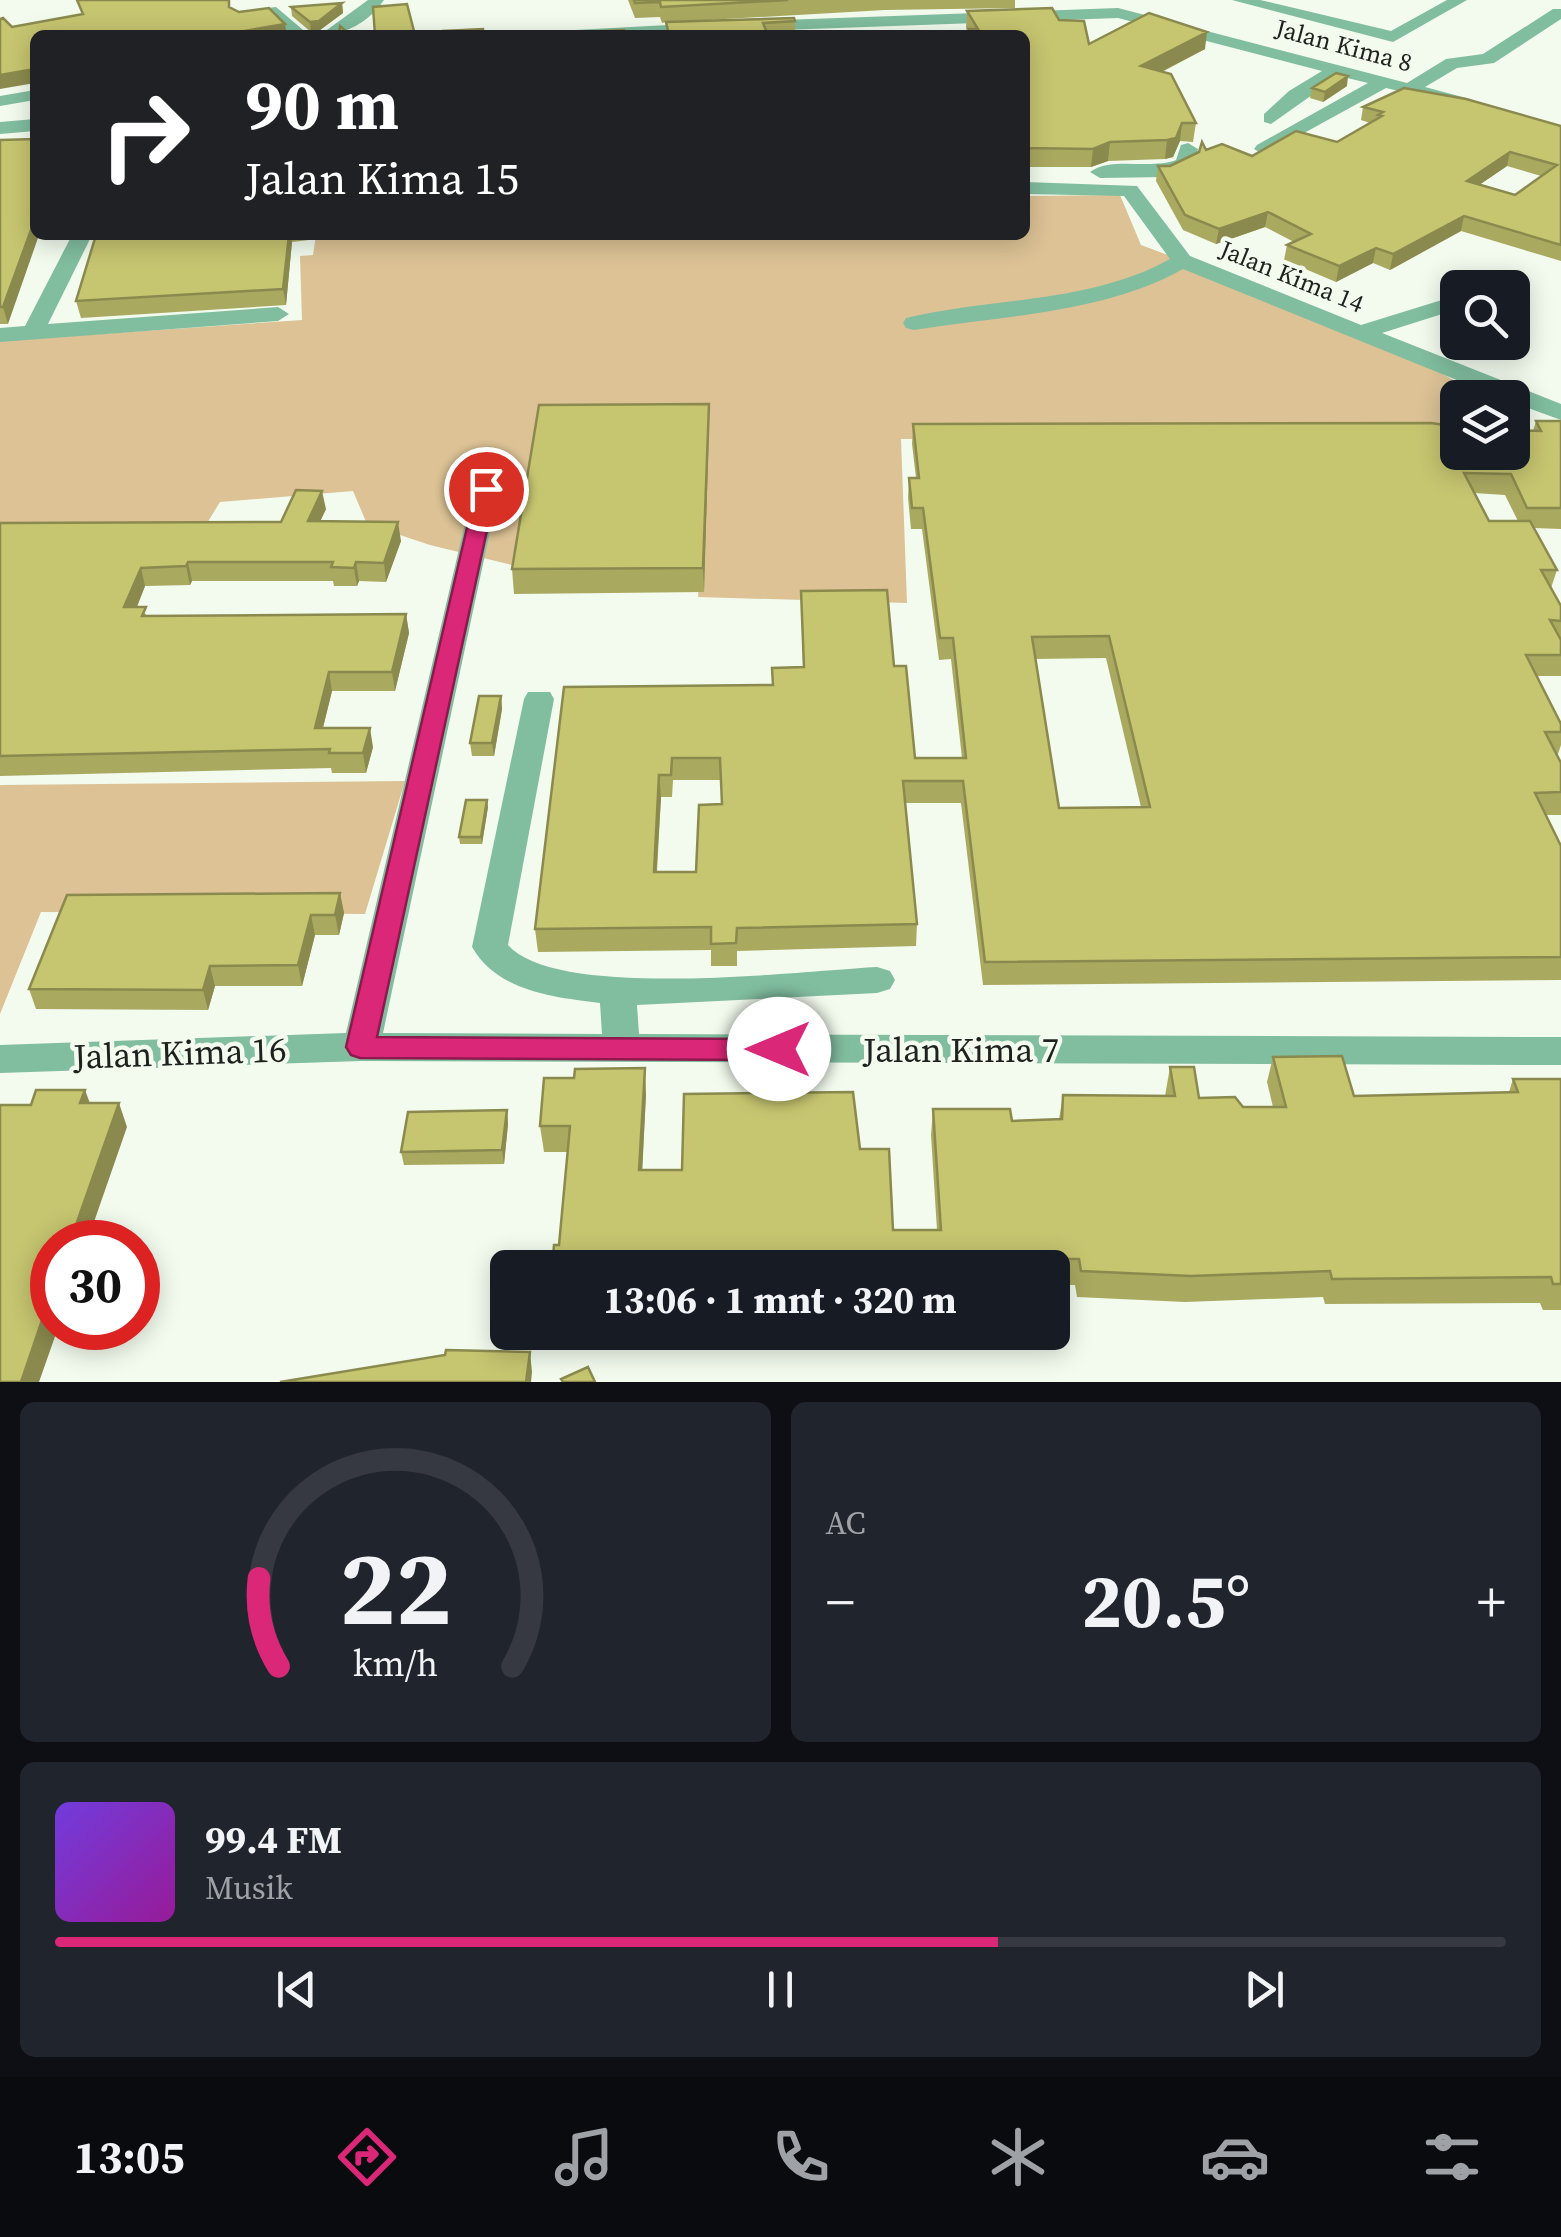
<!DOCTYPE html>
<html lang="id">
<meta charset="utf-8">
<style>
body{margin:0;font-family:"Source Serif 4",serif;background:#20242c;color:#f1f3f6;height:100vh;display:flex;flex-direction:column;font-size:38px;white-space:nowrap}
*{box-sizing:border-box;margin:0}
p{font-size:32px;color:#9ea1a6}
.icon{flex:none;width:55px;height:55px;fill:none;stroke:currentColor;stroke-width:2;stroke-linecap:round;stroke-linejoin:round}
.map{position:relative;height:1382px;overflow:hidden}
.side{display:flex;flex-direction:column;gap:20px;padding:20px;background:#0d0f14;flex:1}
.side>*{flex:none}
.hud{position:absolute;left:30px;top:30px;width:1000px;height:210px;border-radius:15px;box-shadow:0 5px 25px #0003;background:#202124;color:#fff;overflow:hidden}
.controls{position:absolute;left:1440px;top:270px;display:grid;gap:20px}
.controls a{display:grid;place-items:center;width:90px;height:90px;border-radius:15px;background:#171b24;box-shadow:0 5px 25px #0003;font-size:50px}
.speed{position:absolute;left:30px;top:1220px;display:flex;gap:20px;font-size:50px;font-weight:700;text-align:center}
.speed>*{display:grid;place-content:center;width:130px;height:130px;border-radius:50%;background:#171b24;box-shadow:0 5px 25px #0003;line-height:1}
.speed .limit{border:15px solid #d22;background:#fff;color:#111}
.pin{position:absolute;display:grid;place-items:center;width:85px;height:85px;color:#fff;margin:-42px;border:5px solid #fff;border-radius:50%;box-shadow:0 2px 10px #0007}
.me{position:absolute;width:110px;margin:-55px;rotate:270deg;stroke-linejoin:round;filter:drop-shadow(0 0 8px #0008)}
.turn{display:flex;align-items:center;gap:35px;height:210px;padding:0 50px;font-size:45px}
.turn .icon{width:130px;height:130px;stroke-width:2.5}
.turn b{display:block;font-size:70px;line-height:85px}
.big{font-size:75px;font-weight:700;line-height:1.1}
.side .widget{flex:1;display:flex;flex-direction:column;justify-content:center;gap:15px;min-width:0;padding:0 35px;border-radius:15px;background:#20242c}
.side .dial{align-items:center;gap:0}
.dial svg{height:260px;overflow:visible;fill:none;stroke:#363941;stroke-width:7;stroke-linecap:round;text-anchor:middle}
.dial text{fill:#f1f3f6;stroke:none}
.song{display:flex;align-items:center;gap:30px}
.cover{width:120px;height:120px;border-radius:15px;background:linear-gradient(135deg,hsl(260 70% 55%),hsl(300 70% 35%))}
.played{height:10px;border-radius:5px;background:linear-gradient(90deg,#db2777 65%,#363941 65%)}
.keys{display:flex;justify-content:space-around;direction:ltr}
.heat{display:flex;justify-content:space-between;align-items:center;font-size:55px;direction:ltr}
.side .tiles{flex:1;display:grid;gap:20px;grid-template-columns:1fr 1fr}
.widget:last-child{grid-column:span 2}
.trip{position:absolute;left:490px;top:1250px;width:580px;height:100px;border-radius:15px;background:#171b24;box-shadow:0 5px 25px #0003;font-weight:700;line-height:100px;text-align:center}
.dock{display:flex;height:160px;justify-content:space-around;align-items:center;background:#090b0e;color:#9ea1a6}
.dock .icon{width:70px;height:70px}
.dock .on{color:#db2777}
.dock b{font-size:45px;color:#f1f3f6}
.map>svg:first-child{display:block}
</style>
<div class="map">
<svg width="1561" height="1382" viewBox="0 0 1561 1382">
<rect width="100%" height="100%" fill="#f2fbee"/>
<path fill="#dcc295" d="M1120 195 1141 245 1334 317 1486 397 1458 398 1457 435 901 439 907 603 698 597 709 435 543 432 512 565 430 545 367 524 353 491 220 502 196 541H0V341L302 320 300 256 313 255 316 235H1025V196Z
M405 781 365 914 41 912 0 1014V785Z"/>
<g fill="none" stroke-linecap="round" stroke-linejoin="round">
<path fill="#81bd9f" fill-rule="evenodd" d="M368 0H384C369 22 346 35 320 35Z
M1232 0H1260L1391 31 1447 0H1467L1393 42Z
M276 7 309 35H291L272 17 241 21 233 16 241 11Z
M1118 8 1407 83 1446 59 1483 54 1553 9H1561V19L1494 63 1457 68 1425 87 1470 99V107L1386 88 1264 155 1254 149 1257 145 1368 83 1339 76 1271 124 1264 122V114L1289 91 1322 71 1118 18 757 31 749 26 757 21Z
M706 23 712 24V32L567 35 575 30Z
M35 90V100L0 106V96Z
M35 119V131L0 134V122Z
M1188 143 1198 149 1195 163 1166 177 1100 178 1090 172C1111 156 1150 170 1176 160L1181 145Z
M1025 182 1137 186 1190 256 1361 325 1458 295V309L1382 333 1561 404V420L1512 402V398H1501L1183 269C1105 313 1002 316 914 330L906 328 903 323 906 318C993 297 1089 304 1170 259L1124 196 1025 194Z
M72 235H92L48 324 278 307 289 314 278 321 0 342V328L25 326Z
M486 481 499 489 383 1033 602 1034 600 1003C554 997 498 992 472 947L524 699 528 692H550L554 699 508 945C557 1001 800 971 877 967L890 971 895 980 890 989 877 993 637 1005 639 1034 1561 1037V1065L361 1061 0 1073V1045L346 1033 473 489Z"/>
</g>
<path fill="#aaa960" fill-rule="evenodd" d="M628 0H1015V8L885 10 689 21H795V35H666V22L662 23 660 17 635 18Z
M342 3 343 13 320 30 311 32 292 16 291 7Z
M967 11 1059 20 1089 44 1205 49 1162 72 1196 123 1193 142 1180 141 1173 157 1165 159 1108 161 1091 167H1025V35H968L966 28Z
M1347 86 1323 102 1310 98 1312 88Z
M1363 107 1561 126V261L1461 231 1390 270 1373 263 1336 282 1284 260 1287 245 1294 242 1265 227 1216 244 1183 230 1156 181 1158 166H1170L1206 150 1252 156 1337 142 1370 123 1361 120ZM1507 166 1541 176 1515 195 1479 185Z
M0 140 8 324H0Z
M96 235H309V240L292 242 286 305 81 318 76 301Z
M709 404 704 592 514 594 512 569Z
M1536 421H1561V529L1534 528 1557 570 1551 588 1561 606V676H1537L1561 724V745L1558 754H1556L1561 763V815H1546L1561 846V980L983 985 961 803H906L917 924 916 946 737 951V966H711V950L538 952 535 929 564 687 772 685 803 667 801 591 894 666 915 758H962L951 659 939 660 922 529H911L908 498 909 478H916L912 444 913 424 1458 452 1533 431ZM1474 493 1505 495 1518 521H1489ZM1106 658 1141 807 1059 808 1035 659ZM673 780H721L722 804 696 872H657L661 797H672Z
M326 509 320 521 401 541 386 582 359 581 357 586H334L333 581H192L190 585 145 586 137 607 148 616 406 614 409 633 395 691H332L323 728 373 747 366 773H332L331 768 0 776V523L281 522Z
M501 696 502 709 494 756H472L470 743Z
M488 807 482 844H460L459 837Z
M340 893 344 913 339 935H315L302 986H215L208 1010 36 1009 29 989Z
M1273 1057 1354 1096 1509 1092 1513 1079H1561V1310H1543L1540 1303 1325 1304 1323 1297 1185 1302 1077 1297 1075 1285H1052V1268H552L559 1245 568 1152H544L540 1126 574 1078 646 1094 642 1170H682L860 1149 893 1230H937L931 1135 933 1109 1012 1121 1059 1119 1063 1095 1165 1096 1170 1067 1199 1098 1243 1107H1273L1267 1082Z
M507 1110 508 1124 504 1164 404 1165 401 1152Z"/>
<path fill="#8b8a4e" d="M342 3 343 13 320 30 311 32 310 22Z
M285 24 287 35H238L239 32Z
M1207 32 1205 49 1139 83 1141 66Z
M35 69V83L0 89V75Z
M1348 76 1347 86 1323 102 1325 92Z
M1182 123 1180 141 1173 157 1165 159 1167 140Z
M1110 142 1108 161 1091 167 1093 149Z
M1510 152 1507 166 1463 196 1467 181Z
M1268 212 1265 227 1216 244 1219 229Z
M1464 216 1461 231 1390 270 1393 254Z
M35 219V235H39L8 324 3 307Z
M289 235H291L292 242 286 305 283 289Z
M1376 248 1373 263 1336 282 1339 266Z
M709 404V427L704 592 703 568Z
M322 491 326 509 312 539 308 521Z
M398 522 401 541 386 582 384 563Z
M188 562 192 581 190 585 186 566Z
M356 562 359 581 357 586 354 568Z
M141 568 145 586 129 626 124 607Z
M406 614 409 633 395 691 392 672Z
M329 672 332 691 318 747 315 728Z
M501 696 502 709 494 756 492 743Z
M370 728 373 747 366 773 363 753Z
M659 775 661 797 655 895 654 872Z
M487 800 488 807 482 844 481 837Z
M340 893 344 913 339 935 335 915Z
M311 915 315 935 302 986 298 965Z
M210 966 215 986 208 1010 203 990Z
M645 1068 646 1094 641 1196 639 1170Z
M85 1090 94 1114 80 1103Z
M119 1103 127 1127 87 1242H70Z
M507 1110 508 1124 504 1164 502 1150Z
M52 1291V1328H58L39 1382H21Z
M530 1352 532 1372 531 1382H526Z"/>
<path fill="#c6c570" stroke="#8b8a4e" stroke-width="2.5" fill-rule="evenodd" d="M77 0H229V7L239 12 269 8 285 24 239 32 238 35H35V69L0 75V19L3 18 12 27 83 14Z
M634 0H788L661 7 660 2 635 3Z
M342 3 319 21 310 22 291 7Z
M407 4 415 35H375L373 7Z
M1052 8 1059 20 1084 21 1089 44 1149 13 1207 32 1141 66 1171 74 1196 123H1182L1176 138 1167 140 1110 142 1093 149 1025 148V35H972L969 29H978L967 11Z
M794 18 795 21 763 23 768 35H669L666 22Z
M340 26 350 35H339Z
M483 29V35H443V31Z
M624 30V35H511Z
M1336 73 1348 76 1325 92 1312 88Z
M1404 88 1466 99 1561 126V245L1464 216 1393 254 1376 248 1339 266 1287 245 1311 234 1268 212 1219 229 1185 215 1158 166H1170L1199 152 1202 142 1206 150 1222 144 1252 156 1296 131 1337 142 1382 116 1378 115 1383 112 1363 107ZM1510 152 1557 165 1515 195 1467 181Z
M35 139V219L3 307H0V140Z
M96 235H289L283 289 76 301Z
M709 404 703 568 512 569 539 405Z
M1536 421H1561V508H1527L1511 474 1464 473 1489 521H1530L1557 570H1541L1561 606V621L1550 620 1561 640V655H1526L1561 724V732H1545L1561 763V792L1535 793 1561 846V957L985 962 963 781H903L917 924 737 928 736 943 711 944V927L535 929 564 687 773 685 772 668 804 667 801 591 887 590 894 666H906L915 758H966L953 638H940L923 508H912L909 478H919L913 424 1431 423 1451 426 1458 437V452H1512V430L1541 431ZM1109 636 1150 807 1059 808 1032 637ZM672 758H720L722 804 699 805 696 872H654L659 775H671Z
M296 490 322 491 308 521 398 522 384 563 356 562 354 568 331 567 333 562H188L186 566 141 568 124 607H146L142 616 406 614 392 672H329L315 728H370L363 753H329L330 749 0 756V523L281 522Z
M479 696H501L492 743H470Z
M466 800H487L481 837H459Z
M340 893 335 915H311L298 965 210 966 203 990 29 989 67 895Z
M1342 1056 1354 1096 1518 1092 1513 1079H1561V1284H1553L1551 1277 1332 1279 1330 1271 1191 1276 1081 1271 1079 1259H1028L1029 1268H552L554 1245H559L570 1126H540L544 1078H574L575 1069 645 1068 639 1170H682L684 1094 853 1092 860 1149H889L893 1230H941L933 1109H1010L1012 1121 1062 1119 1063 1095 1175 1096 1170 1067H1194L1199 1098 1235 1097 1243 1107H1286L1273 1057Z
M36 1090H85L80 1103H119L70 1242H52V1291L21 1382H0V1105H31Z
M507 1110 502 1150 401 1152 408 1112Z
M446 1350 530 1352 526 1382H280L445 1355Z
M588 1367 595 1382H563L561 1379Z"/>
<path fill="#db2777" stroke="#8e194d" stroke-width="2.5" d="M486 483 496 489 377 1037 779 1039 789 1042 793 1049 789 1057 779 1060 360 1058 351 1055 346 1047 476 489Z"/>
<g text-anchor="middle" stroke-width="9" stroke-linejoin="round" paint-order="stroke">
<g font-size="25" fill="#1e211d" stroke="#f2fbee">
<text transform="translate(1344 45) rotate(15)" y="9">Jalan Kima 8</text>
<text transform="translate(1292 276) rotate(22)" y="9">Jalan Kima 14</text>
</g>
<g font-size="35" fill="#1e211d" stroke="#f2fbee">
<text x="961" y="1062">Jalan Kima 7</text>
<text transform="translate(180 1053) rotate(-2)" y="12">Jalan Kima 16</text>
</g>
</g>
</svg>
<div class="controls">
<a><svg class="icon" aria-label="search" viewBox="0 0 24 24"><circle cx="10" cy="10" r="6"/><path d="M15 15l6 6"/></svg></a>
<a><svg class="icon" aria-label="layers" viewBox="0 0 24 24"><path d="M12 4l9 5-9 5-9-5zM3 14l9 5 9-5"/></svg></a>
</div>
<div class="speed"><div class="limit">30</div></div>
<div class="pin" style="left:486px;top:489px;background:#d93025"><svg class="icon" aria-label="arrive" viewBox="0 0 24 24"><path d="M6 21V4h12l-3 4 3 4H6"/></svg></div>
<svg class="me" style="left:779px;top:1049px" viewBox="-20 -20 40 40"><circle r="19" fill="#fff"/><path d="M0-13L10 11 0 6-10 11z" fill="#db2777"/></svg>
<div class="trip">13:06 · 1 mnt · 320 m</div>
<div class="hud">
<div class="turn"><svg class="icon" aria-label="right" viewBox="0 0 24 24"><path d="M7 20v-9h11M14 6l5 5-5 5"/></svg><div><b>90 m</b>Jalan Kima 15</div></div>
</div>
</div>
<section class="side">
<div class="tiles">
<div class="widget dial"><svg viewBox="0 0 100 80">
<path d="M14 69A42 42 0 1 1 86 69"/>
<path d="M14 69A42 42 0 0 1 8 42" stroke="#db2777"/>
<text x="50" y="56" font-size="32" font-weight="700">22</text>
<text x="50" y="72" font-size="11">km/h</text>
</svg></div>
<div class="widget"><p>AC</p>
<div class="heat"><a>−</a><b class="big">20.5°</b><a>+</a></div>
</div>
<div class="widget">
<div class="song"><i class="cover"></i><div><b>99.4 FM</b><p>Musik</p></div></div>
<div class="played"></div>
<div class="keys"><svg class="icon" aria-label="previous" viewBox="0 0 24 24"><path d="M18 5L8 12l10 7zM5 5v14"/></svg><svg class="icon" aria-label="pause" viewBox="0 0 24 24"><path d="M8 5v14M16 5v14"/></svg><svg class="icon" aria-label="next" viewBox="0 0 24 24"><path d="M6 5l10 7-10 7zM19 5v14"/></svg></div>
</div>
</div>
</section>
<nav class="dock">
<b>13:05</b>
<svg class="icon on" aria-label="directions" viewBox="0 0 24 24"><path d="M12 3l9 9-9 9-9-9zM9 14v-3h6M13 9l2 2-2 2"/></svg>
<svg class="icon" aria-label="music" viewBox="0 0 24 24"><path d="M9 18V5l10-2v13"/><circle cx="6" cy="18" r="3"/><circle cx="16" cy="16" r="3"/></svg>
<svg class="icon" aria-label="phone" viewBox="0 0 24 24"><path d="M5 4h4l2 5-3 2q2 4 5 5l2-3 5 2v4C11 20 4 13 5 4z"/></svg>
<svg class="icon" aria-label="climate" viewBox="0 0 24 24"><path d="M12 3v18M4 7l16 10M4 17L20 7"/></svg>
<svg class="icon" aria-label="car" viewBox="0 0 24 24"><path d="M5 17H2v-5l4-1 3-4h7l3 4 3 1v5h-3M9 17h6M6 11h13"/><circle cx="7" cy="17" r="2"/><circle cx="17" cy="17" r="2"/></svg>
<svg class="icon" aria-label="filters" viewBox="0 0 24 24"><path d="M4 7h16M4 17h16"/><circle cx="9" cy="7" r="2"/><circle cx="15" cy="17" r="2"/></svg>
</nav>
